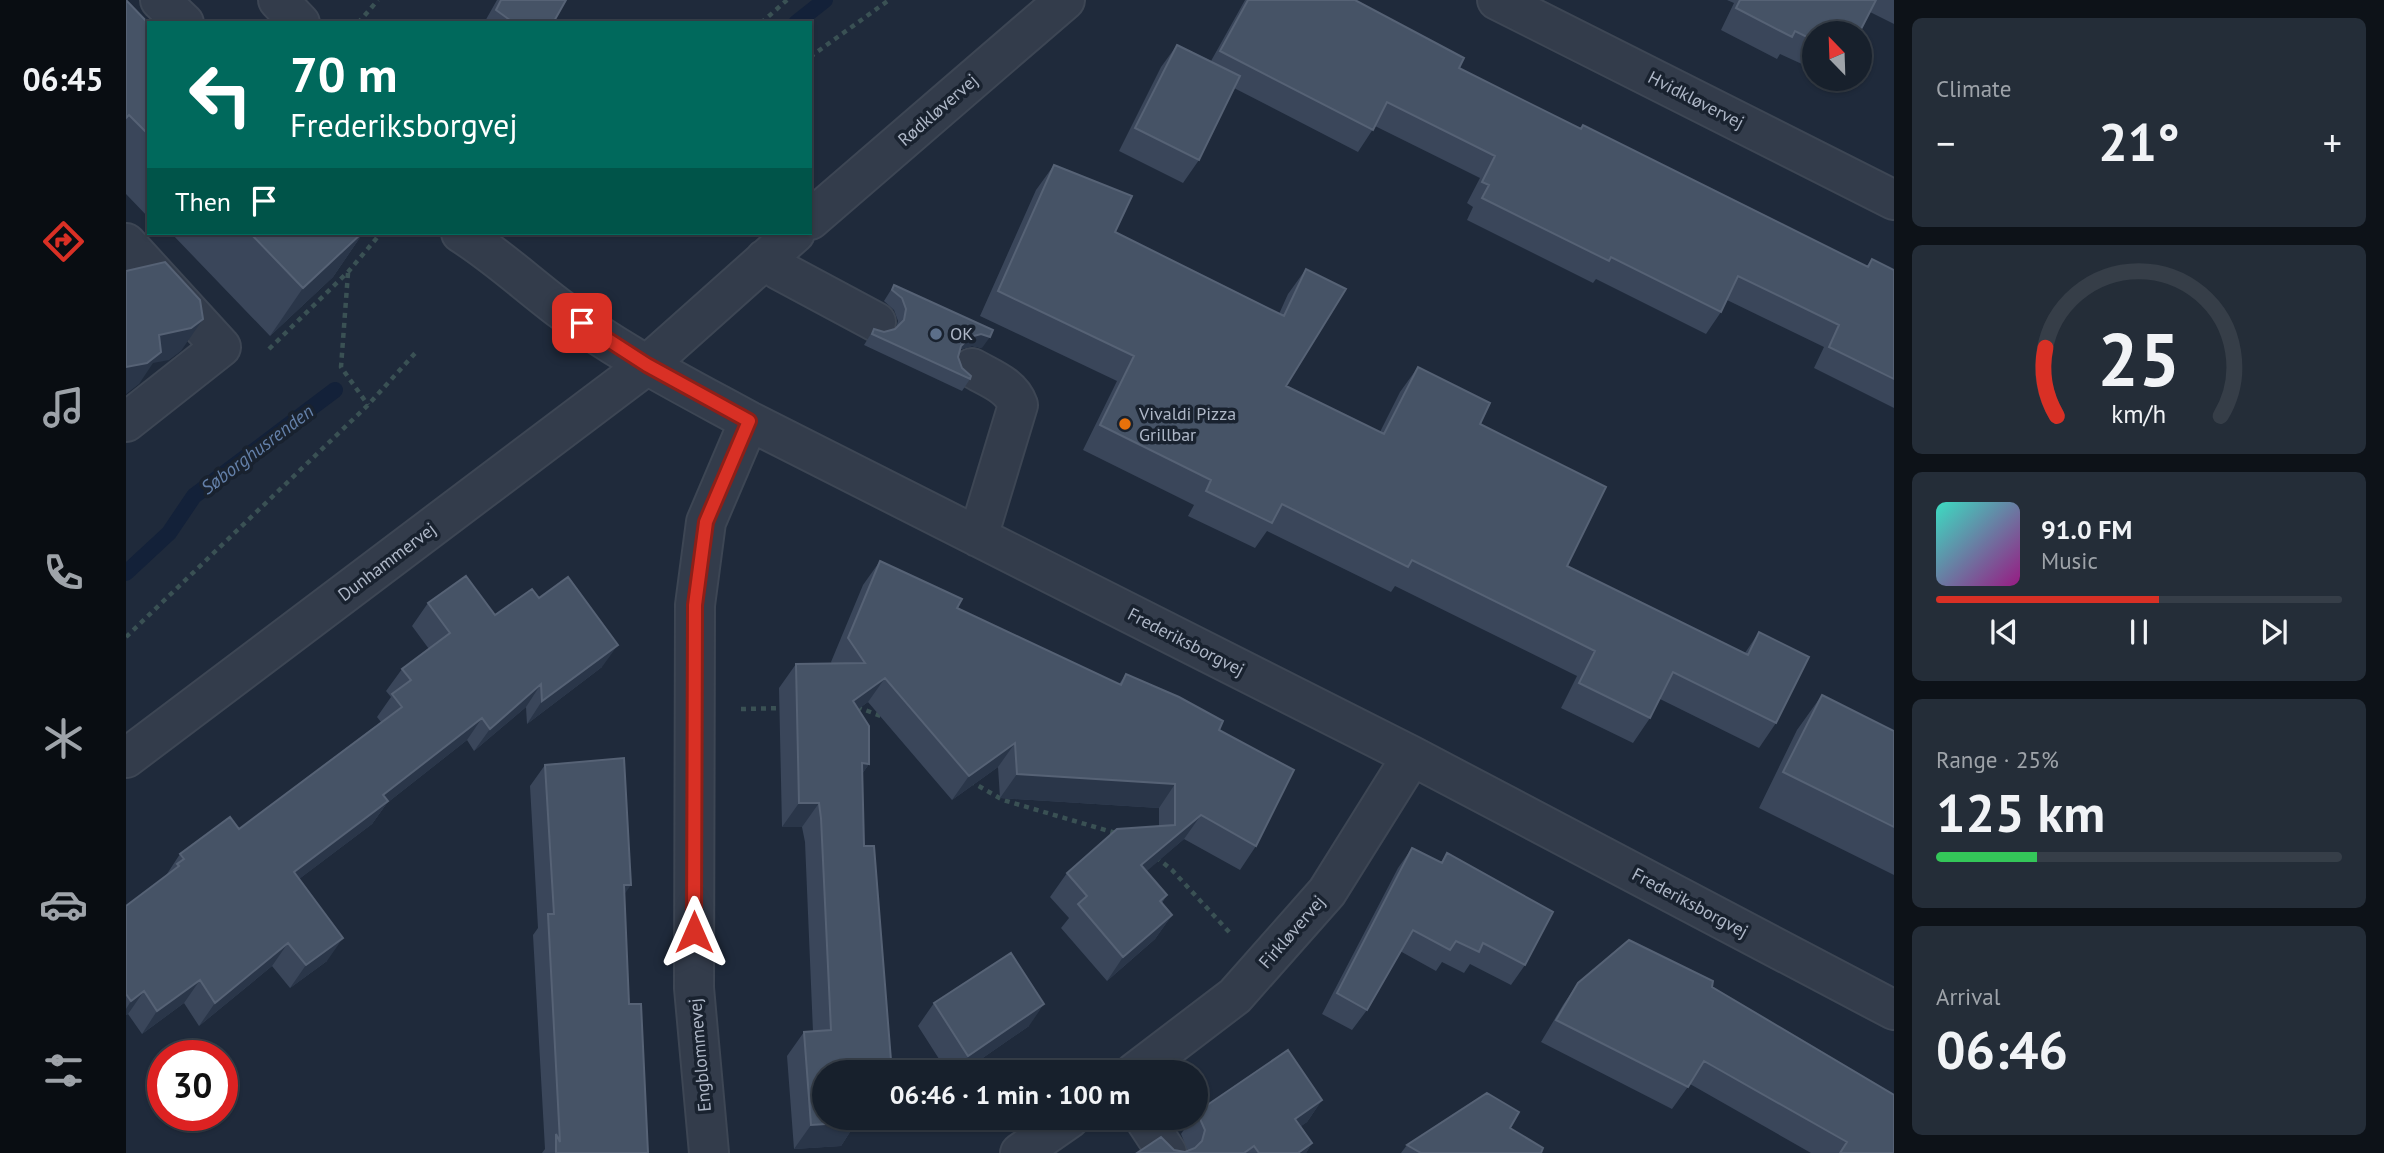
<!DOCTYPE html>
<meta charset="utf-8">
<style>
body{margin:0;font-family:"PT Sans",sans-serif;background:#242d38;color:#f1f3f6;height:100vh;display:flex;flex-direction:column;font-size:26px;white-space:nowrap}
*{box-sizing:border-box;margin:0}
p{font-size:23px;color:#9ea3a9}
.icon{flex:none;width:38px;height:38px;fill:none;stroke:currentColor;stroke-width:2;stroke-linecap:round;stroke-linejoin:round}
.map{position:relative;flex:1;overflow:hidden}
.side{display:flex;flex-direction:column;gap:18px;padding:18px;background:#0d1218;width:490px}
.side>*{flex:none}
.top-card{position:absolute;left:21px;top:21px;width:665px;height:214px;border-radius:0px;box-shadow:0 2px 5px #0004,0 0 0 2px #363e48;background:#00695c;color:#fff;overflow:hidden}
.needle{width:46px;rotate:337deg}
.buttons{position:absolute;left:1676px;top:21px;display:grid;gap:14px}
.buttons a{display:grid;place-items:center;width:70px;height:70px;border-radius:50%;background:#17202c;box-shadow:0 2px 5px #0004,0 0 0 2px #363e48;font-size:35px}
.speed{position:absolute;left:21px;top:1040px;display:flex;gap:14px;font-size:35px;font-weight:700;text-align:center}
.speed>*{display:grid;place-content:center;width:91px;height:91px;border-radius:50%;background:#17202c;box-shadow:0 2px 5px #0004,0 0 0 2px #363e48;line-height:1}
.speed .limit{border:10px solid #d22;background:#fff;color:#111}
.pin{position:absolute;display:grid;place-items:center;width:60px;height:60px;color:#fff;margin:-30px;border-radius:14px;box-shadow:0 4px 10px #0006}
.me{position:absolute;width:77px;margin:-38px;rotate:0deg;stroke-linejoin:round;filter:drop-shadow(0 0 5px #0008)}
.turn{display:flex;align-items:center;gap:24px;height:147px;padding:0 28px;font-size:32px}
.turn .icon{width:91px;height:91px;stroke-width:2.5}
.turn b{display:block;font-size:49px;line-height:60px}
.then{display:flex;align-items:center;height:66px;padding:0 28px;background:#0003;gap:14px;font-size:26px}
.big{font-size:52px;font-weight:800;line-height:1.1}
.side .widget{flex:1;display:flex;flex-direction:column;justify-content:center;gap:10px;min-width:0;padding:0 24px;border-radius:10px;background:#242d38}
.side .dial{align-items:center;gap:0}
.dial svg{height:182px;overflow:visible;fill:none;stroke:#363e48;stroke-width:7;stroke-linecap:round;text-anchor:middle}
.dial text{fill:#f1f3f6;stroke:none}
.song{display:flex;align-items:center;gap:21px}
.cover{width:84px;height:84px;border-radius:10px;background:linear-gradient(135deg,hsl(170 70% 55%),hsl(310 70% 35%))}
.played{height:7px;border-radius:4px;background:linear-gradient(90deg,#d93025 55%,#363e48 55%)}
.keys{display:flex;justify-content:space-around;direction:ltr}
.heat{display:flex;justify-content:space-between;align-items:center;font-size:38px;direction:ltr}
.charge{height:10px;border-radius:5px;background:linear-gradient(90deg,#34c759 25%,#363e48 0)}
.trip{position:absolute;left:686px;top:1060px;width:396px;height:70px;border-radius:35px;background:#17202c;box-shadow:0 2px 5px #0004,0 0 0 2px #363e48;font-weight:800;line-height:70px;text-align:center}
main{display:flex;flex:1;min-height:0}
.tabs{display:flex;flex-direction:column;width:126px;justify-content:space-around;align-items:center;background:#090d12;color:#9ea3a9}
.tabs .icon{width:49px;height:49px}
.tabs .current{color:#d93025}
.tabs b{font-size:32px;color:#f1f3f6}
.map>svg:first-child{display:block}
</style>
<main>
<nav class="tabs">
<b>06:45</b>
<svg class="icon current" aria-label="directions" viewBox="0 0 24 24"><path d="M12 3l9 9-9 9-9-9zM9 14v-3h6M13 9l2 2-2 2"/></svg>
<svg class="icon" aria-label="music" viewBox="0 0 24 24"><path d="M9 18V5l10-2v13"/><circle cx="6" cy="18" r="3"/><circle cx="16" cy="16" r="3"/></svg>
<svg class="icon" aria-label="phone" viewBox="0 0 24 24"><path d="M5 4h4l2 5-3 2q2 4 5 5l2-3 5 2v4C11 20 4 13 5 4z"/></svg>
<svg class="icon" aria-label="climate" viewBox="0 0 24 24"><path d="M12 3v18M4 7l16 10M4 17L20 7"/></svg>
<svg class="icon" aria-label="car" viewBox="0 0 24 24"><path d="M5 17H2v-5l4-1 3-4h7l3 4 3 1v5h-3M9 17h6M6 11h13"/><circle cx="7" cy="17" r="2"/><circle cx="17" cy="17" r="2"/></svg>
<svg class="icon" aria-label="filters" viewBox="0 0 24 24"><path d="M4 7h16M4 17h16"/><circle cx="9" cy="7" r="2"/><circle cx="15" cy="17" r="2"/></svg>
</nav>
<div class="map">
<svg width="1768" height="1153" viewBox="0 0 1768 1153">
<rect width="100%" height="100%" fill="#1f2a3b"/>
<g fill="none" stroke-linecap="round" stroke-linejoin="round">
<path stroke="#132139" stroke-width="16" d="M670 23 699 0
M0 573 43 533 68 496 209 390"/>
<g stroke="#3d4654" stroke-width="42">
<path id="minor" d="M34 0 58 23
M152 0 174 23
M1371 0 1768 200
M684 220 939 0
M335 233C370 255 400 283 433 308 492 352 559 386 623 421L1286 756 1768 1010
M0 243 95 347 0 422
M639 259 653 270 750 322
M846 368C863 378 885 385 892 405L852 537
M0 758 521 365 669 233
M1008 1073 1109 996 1201 892 1286 756
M1018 1118 1041 1153
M583 1153 568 988 569 605 580 522 623 421
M894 1153 944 1118"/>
</g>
<path stroke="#3a5154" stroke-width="4.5" stroke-dasharray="5 5" stroke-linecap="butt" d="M232 23 252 0
M635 23 661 0
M684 57 763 0
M222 273 215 367 242 405
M143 349 222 272 255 233
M0 637 242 405 292 350
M731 707 755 716
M615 709 659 708
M844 781 877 800 993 834
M1030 857 1046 870 1104 933"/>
<use href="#minor" stroke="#333c4b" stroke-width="38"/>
</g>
<path fill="#3a465a" d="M0 0 23 24V218L0 194Z
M371 0H440L427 23H358Z
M1119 0H1229L1333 68 1454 129 1457 125 1740 267 1746 259 1768 270V408L1688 368 1698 347 1601 300 1595 312 1580 334 1470 279 1467 283 1341 220 1347 207 1341 203 1354 178 1249 126 1232 152 1108 88 1073 160 1057 183 993 151 1035 67 1051 45 1085 61Z
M1601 0H1768V24L1744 12 1689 33V70L1654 54 1651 59 1595 30 1608 3Z
M928 165 989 232 1153 314 1162 294 1180 269 1160 386 1254 432 1274 392 1292 367 1354 424 1441 566 1619 653 1633 632 1650 723 1633 748 1534 699 1524 718 1507 743 1435 708 1451 676 1269 586 1265 592 1141 531 1129 548 1062 516 1068 505 957 450 991 381 854 316 910 190Z
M45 233H237L207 277 144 336Z
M768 285 856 348 846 346 835 349 834 350 832 357 836 368 844 379 836 391 738 345 748 329 758 332 770 328 772 321 768 310 758 301Z
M754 561 831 608 993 684 1000 674 1093 730 1130 846 1114 870 1058 839 1020 871 1041 895 1036 903 1046 915 1029 939 981 981 935 928 943 918 924 897 941 873 1033 827V808L874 798 872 767 826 800 742 702 732 709 743 764 736 774 747 1130 724 1132 715 1146 668 1149 661 1056 678 1032H687L679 842 676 827H656L653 688 670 664H706L705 662 737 585Z
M413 598 476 667 401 724 400 707 348 751 341 740 261 803 246 824 173 879 201 961 164 988 146 966 73 1026 58 1003 16 1034 2 1014 0 1015V906L39 877 54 854 113 829 255 722 251 717 265 697 260 691 276 669 303 649 286 626 302 603 369 615Z
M1696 695 1768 731V875L1633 808 1671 730Z
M419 765 498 895 503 1004 522 1153H416L419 1149 407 935 412 928 404 786Z
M1286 848 1315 862 1321 853 1399 965 1385 985 1344 964 1338 973 1316 962 1310 971 1274 951 1241 1010 1226 1030 1196 1014 1272 868Z
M1452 983 1586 987 1768 1153H1685L1564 1084 1546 1109 1415 1042 1437 1005Z
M808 1003 903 1026 835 1073H822L792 1026Z
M1196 1100 1181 1122 1175 1126 1186 1143 1180 1153H1011L1048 1150 1059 1152 1062 1151 1055 1134 1066 1118H1069V1113L1071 1112Z
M1384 1128 1415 1153H1275L1281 1145Z"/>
<path fill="#2a3649" d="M236 233H237L207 277 144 336 177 288Z
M77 319 55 351 43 360 27 363 13 384 0 394V367L33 335Z
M855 334 864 337 856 348 846 346 835 349 827 358 835 346 844 337Z
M492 645 476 667 401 724 416 701Z
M759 678 742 702 710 726 727 701Z
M415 684 400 707 348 751 364 729Z
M356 718 341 740 261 803 246 824 152 895 168 872 257 795Z
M889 743 872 767 826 800 843 776Z
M736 763 743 764 726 788Z
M891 774 1049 784 1033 808 874 798Z
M673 803H693L676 827H656Z
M1075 815 1058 839 999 890 1015 865Z
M498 885H505L490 906Z
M1046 915 1029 939 981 981 997 957Z
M217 938 201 961 164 988 180 965Z
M162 943 146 966 73 1026 89 1003Z
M74 980 58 1003 16 1034 31 1011Z
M18 991 2 1014 0 1015V1009L5 1001Z
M918 1004 903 1026 835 1073H831L842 1056Z
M1196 1100 1181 1122 1154 1141 1169 1119Z
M724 1118H755L747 1130 724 1132 715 1146 668 1149 685 1125Z
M1186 1143 1180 1153H1172Z"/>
<path fill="#465366" stroke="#566275" stroke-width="2" d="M0 0 23 24V135L3 115 0 118Z
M375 0H440L427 23H388L370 10Z
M1122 0H1229L1338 58 1333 68 1455 129 1457 125 1742 267 1746 259 1768 270V379L1703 347 1713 325 1612 276 1595 312 1485 257 1483 261 1356 198 1363 185 1356 182 1369 156 1261 102 1247 130 1094 51Z
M1614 0H1750L1733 33H1689V41L1669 31 1666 37 1610 8Z
M1051 45 1114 76 1073 160 1009 128Z
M928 165 1006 196 989 232 1158 316 1180 269 1220 289 1160 386 1258 434 1292 367 1364 403 1354 424 1480 487 1441 566 1622 655 1633 632 1683 657 1650 723 1547 672 1524 718 1453 683 1469 651 1286 560 1282 567 1156 504 1146 523 1080 491 1085 480 974 425 1008 356 872 291Z
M124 233H236L177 288Z
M39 262 74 300 77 319 65 328 33 335 35 352 21 363 0 367V271Z
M768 285 867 330 864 337 855 334 844 337 835 346 832 357 836 368 845 376 844 379 746 334 748 329 758 332 769 329 778 320 780 309 776 298 766 290Z
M754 561 836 599 831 608 995 685 1000 674 1053 697 1097 721 1093 730 1168 770 1130 846 1075 815 1015 865 1041 895 1034 901 1046 915 997 957 952 904 961 896 941 873 991 829 1049 825V784L891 774 889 743 843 776 759 678 727 701 743 726V764L736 763 738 846H748L766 1073H698V1118H731L732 1122 685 1125 678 1032 705 1030 695 818 693 803H673L670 664 739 663 722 638Z
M340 576 369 615 406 589 413 598 442 577 492 645 416 701 415 684 364 729 356 718 257 795 262 801 168 872 217 938 180 965 162 943 89 1003 74 980 31 1011 18 991 5 1001 0 994V906L53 866 51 864 58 859 54 854 104 817 113 829 276 707 266 694 285 680 276 669 324 633 302 603Z
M1696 695 1768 731V827L1657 772Z
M498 758 505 885H498L503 1004H515L522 1153H430V1134L434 1142 422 914H428L419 765Z
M1286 848 1316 863 1321 853 1427 912 1399 965 1357 943 1353 952 1330 941 1324 950 1287 930 1241 1010 1211 993Z
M1503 940 1587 981 1586 987 1768 1095V1153H1714L1721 1142 1578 1061 1562 1087 1430 1020 1452 983Z
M885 953 918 1004 842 1056 808 1003Z
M1162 1050 1196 1100 1169 1119 1186 1143 1172 1153H1133L1128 1146 1118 1153H1011L1035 1137 1048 1150 1059 1152 1069 1148 1076 1141 1079 1130 1071 1112Z
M1361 1093 1393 1112 1384 1128 1417 1148 1415 1153H1295L1281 1145Z"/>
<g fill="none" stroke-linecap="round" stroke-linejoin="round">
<g stroke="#8d1f18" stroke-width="18">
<path id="route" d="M456 323 521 365 623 421 580 522 569 605 568 932"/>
</g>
<use href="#route" stroke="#d93025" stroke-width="12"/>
</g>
<circle fill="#5c6f8a" stroke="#19222f" stroke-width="2.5" cx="810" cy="334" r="7"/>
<circle fill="#e8710a" stroke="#19222f" stroke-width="2.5" cx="999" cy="424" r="7"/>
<g text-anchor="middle" stroke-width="7" stroke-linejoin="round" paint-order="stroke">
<g font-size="18" fill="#aeb7c7" stroke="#19222f">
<text transform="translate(1570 100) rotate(27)" y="6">Hvidkløvervej</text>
<text transform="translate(812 110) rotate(-41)" y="6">Rødkløvervej</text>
<text transform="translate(261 562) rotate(-37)" y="6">Dunhammervej</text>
<text transform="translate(1060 642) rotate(27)" y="6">Frederiksborgvej</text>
<text transform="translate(1564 903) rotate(28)" y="6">Frederiksborgvej</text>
<text transform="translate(1166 932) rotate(-49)" y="6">Firkløvervej</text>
<text transform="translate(574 1055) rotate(-95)" y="6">Engblommevej</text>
</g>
<g font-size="18" fill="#aeb7c7" stroke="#19222f" text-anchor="start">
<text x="824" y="340">OK</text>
<text x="1013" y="420">Vivaldi Pizza<tspan x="1013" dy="21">Grillbar</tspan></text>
</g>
<g font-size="19" font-style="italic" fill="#6480a9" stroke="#19222f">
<text transform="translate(131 449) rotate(-37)" y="7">Søborghusrenden</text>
</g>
</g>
</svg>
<div class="buttons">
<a><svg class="needle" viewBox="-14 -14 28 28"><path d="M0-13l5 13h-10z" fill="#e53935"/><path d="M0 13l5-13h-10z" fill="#9ea3a9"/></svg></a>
</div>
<div class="speed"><div class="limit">30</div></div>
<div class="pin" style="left:456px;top:323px;background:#d93025"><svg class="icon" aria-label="arrive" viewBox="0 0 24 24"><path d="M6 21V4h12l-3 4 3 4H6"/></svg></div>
<svg class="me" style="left:568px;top:932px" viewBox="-20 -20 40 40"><path d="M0-17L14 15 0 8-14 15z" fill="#d93025" stroke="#fff" stroke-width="4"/></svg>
<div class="trip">06:46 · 1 min · 100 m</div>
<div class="top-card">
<div class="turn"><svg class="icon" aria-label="left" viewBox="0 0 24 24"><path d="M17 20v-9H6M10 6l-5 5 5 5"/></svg><div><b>70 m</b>Frederiksborgvej</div></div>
<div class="then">Then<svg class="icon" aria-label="arrive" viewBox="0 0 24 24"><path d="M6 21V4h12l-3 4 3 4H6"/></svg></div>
</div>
</div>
<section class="side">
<div class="widget"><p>Climate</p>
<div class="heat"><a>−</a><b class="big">21°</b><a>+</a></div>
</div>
<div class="widget dial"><svg viewBox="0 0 100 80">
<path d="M14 69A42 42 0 1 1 86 69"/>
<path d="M14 69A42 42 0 0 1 9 39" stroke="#d93025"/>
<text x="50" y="56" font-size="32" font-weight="700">25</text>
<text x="50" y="72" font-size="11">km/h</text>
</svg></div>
<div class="widget">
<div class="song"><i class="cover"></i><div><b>91.0 FM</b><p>Music</p></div></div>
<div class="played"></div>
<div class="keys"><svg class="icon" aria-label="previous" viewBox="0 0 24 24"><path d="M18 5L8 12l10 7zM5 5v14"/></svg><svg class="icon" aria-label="pause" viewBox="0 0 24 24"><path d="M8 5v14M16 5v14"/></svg><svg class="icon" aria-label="next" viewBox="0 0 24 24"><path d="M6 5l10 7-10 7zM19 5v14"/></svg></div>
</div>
<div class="widget"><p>Range · 25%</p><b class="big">125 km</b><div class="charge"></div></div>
<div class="widget"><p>Arrival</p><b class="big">06:46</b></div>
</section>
</main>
